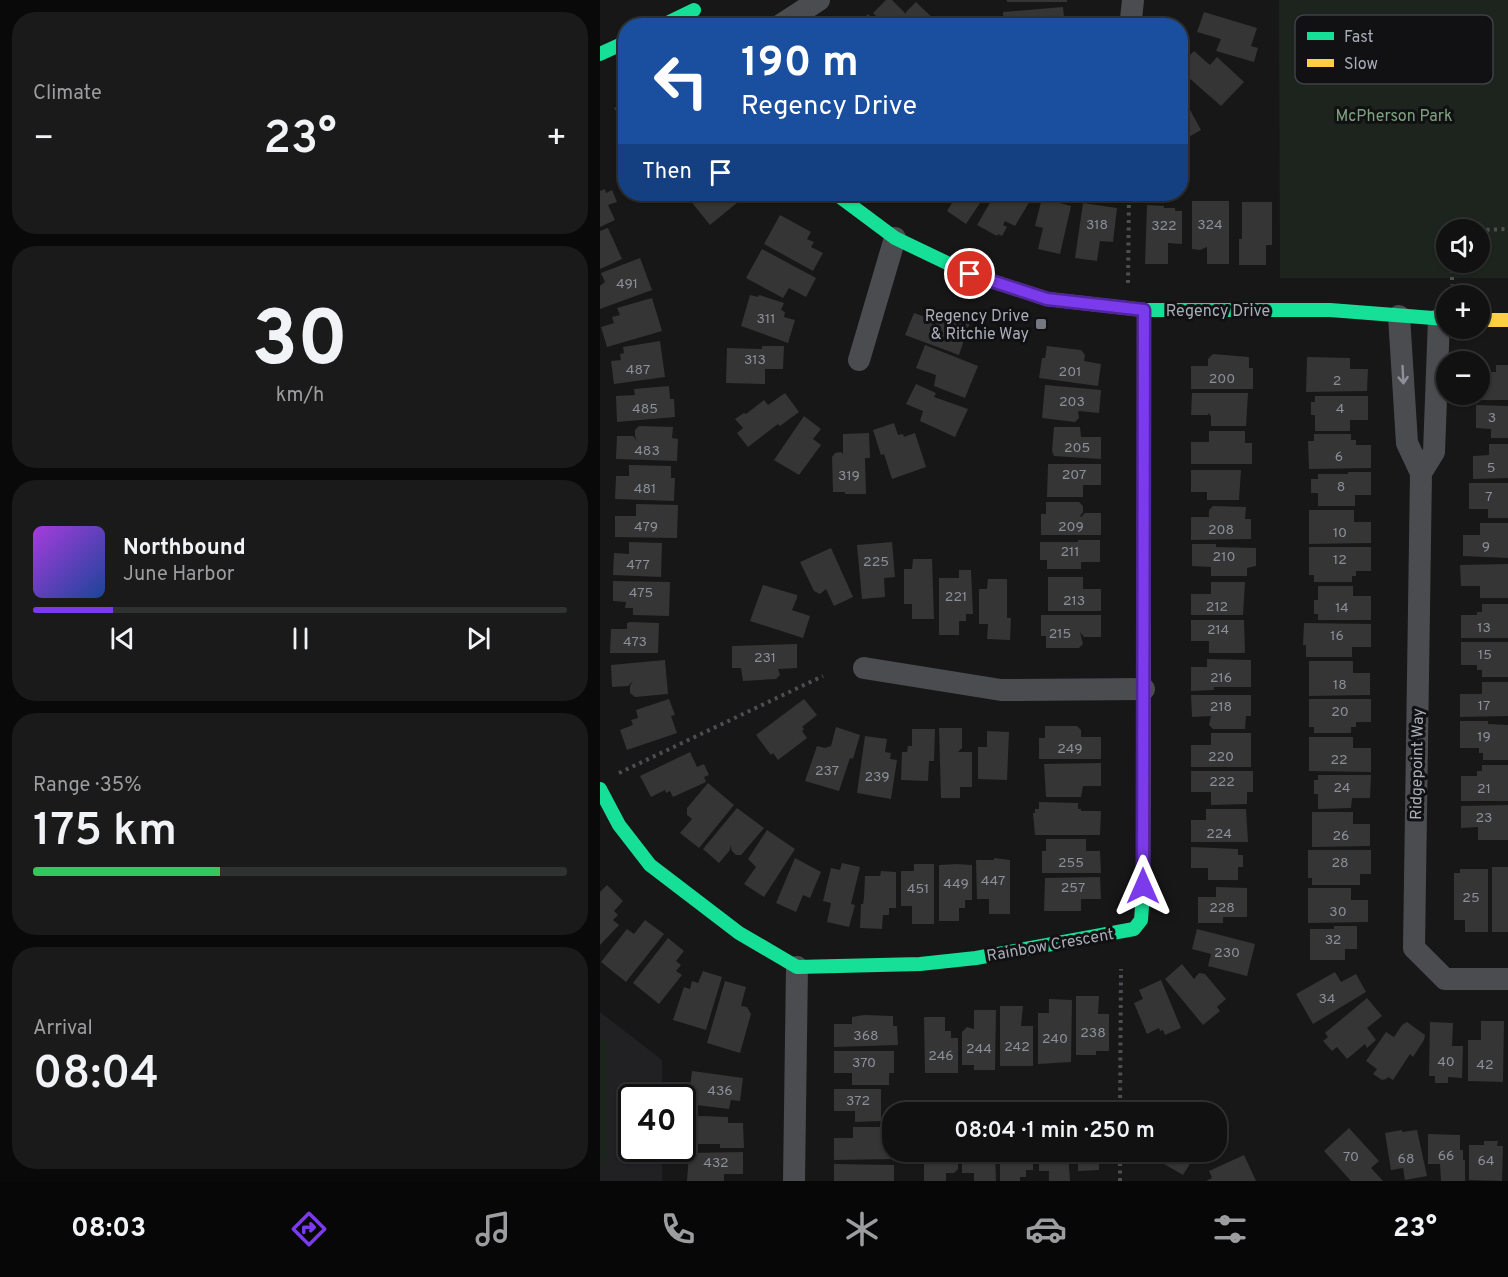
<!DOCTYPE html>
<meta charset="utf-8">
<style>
body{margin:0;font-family:Overpass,sans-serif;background:#1a1a1a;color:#f1f3f6;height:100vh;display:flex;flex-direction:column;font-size:22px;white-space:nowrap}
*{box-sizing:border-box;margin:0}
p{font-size:20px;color:#9c9d9f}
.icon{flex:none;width:33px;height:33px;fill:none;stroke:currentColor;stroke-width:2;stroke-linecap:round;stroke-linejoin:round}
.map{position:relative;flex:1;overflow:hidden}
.side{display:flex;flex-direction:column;gap:12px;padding:12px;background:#090909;width:600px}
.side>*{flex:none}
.hud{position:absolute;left:18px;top:18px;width:570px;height:183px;border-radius:24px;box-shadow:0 2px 4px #0004,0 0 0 2px #303131;background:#1a4fa0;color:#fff;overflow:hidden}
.fabs{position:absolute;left:836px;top:219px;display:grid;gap:12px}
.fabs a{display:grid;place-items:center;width:54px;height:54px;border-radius:50%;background:#111;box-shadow:0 2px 4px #0004,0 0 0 2px #303131;font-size:30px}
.speed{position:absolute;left:18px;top:1084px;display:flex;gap:12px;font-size:30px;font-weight:700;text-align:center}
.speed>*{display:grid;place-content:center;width:78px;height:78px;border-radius:50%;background:#111;box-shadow:0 2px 4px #0004,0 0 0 2px #303131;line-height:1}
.speed .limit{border:3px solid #111;border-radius:9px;background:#fff;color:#111}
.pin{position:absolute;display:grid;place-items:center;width:51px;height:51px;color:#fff;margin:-26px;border:3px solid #fff;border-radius:50%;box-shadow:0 2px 6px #0007}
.me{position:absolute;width:66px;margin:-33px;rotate:0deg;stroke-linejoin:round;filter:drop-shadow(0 0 4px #0008)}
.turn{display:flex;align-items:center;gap:21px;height:126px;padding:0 24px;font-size:27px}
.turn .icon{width:78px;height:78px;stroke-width:2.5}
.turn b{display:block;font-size:42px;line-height:51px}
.then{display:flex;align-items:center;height:57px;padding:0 24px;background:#0003;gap:12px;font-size:22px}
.big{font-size:45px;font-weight:600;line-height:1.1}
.side .card{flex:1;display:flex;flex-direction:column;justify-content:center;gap:9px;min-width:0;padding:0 21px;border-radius:24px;background:#1a1a1a}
.side .dial{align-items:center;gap:0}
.dial b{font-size:78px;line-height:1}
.song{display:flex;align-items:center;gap:18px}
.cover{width:72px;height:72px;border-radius:9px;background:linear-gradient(135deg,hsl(280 70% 55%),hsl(220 70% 35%))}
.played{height:6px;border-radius:3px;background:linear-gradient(90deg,#7c3aed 15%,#303131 15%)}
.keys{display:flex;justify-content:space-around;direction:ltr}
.heat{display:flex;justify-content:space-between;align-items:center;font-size:33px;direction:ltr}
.charge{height:9px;border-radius:4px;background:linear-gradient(90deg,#34c759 35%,#303131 0)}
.trip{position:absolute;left:282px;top:1102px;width:345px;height:60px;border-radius:24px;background:#111;box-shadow:0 2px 4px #0004,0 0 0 2px #303131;font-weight:600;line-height:60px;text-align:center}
.menu{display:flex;height:96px;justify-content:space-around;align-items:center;background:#070707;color:#9c9d9f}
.menu .icon{width:42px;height:42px}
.menu .current{color:#7c3aed}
.menu b{font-size:27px;color:#f1f3f6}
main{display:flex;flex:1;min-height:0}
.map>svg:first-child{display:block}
</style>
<main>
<section class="side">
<div class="card"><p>Climate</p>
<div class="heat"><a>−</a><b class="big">23°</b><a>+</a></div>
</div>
<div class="card dial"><b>30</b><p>km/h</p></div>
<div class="card">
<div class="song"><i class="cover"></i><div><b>Northbound</b><p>June Harbor</p></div></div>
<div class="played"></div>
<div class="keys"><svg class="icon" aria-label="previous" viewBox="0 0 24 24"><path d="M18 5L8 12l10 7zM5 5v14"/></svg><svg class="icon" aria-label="pause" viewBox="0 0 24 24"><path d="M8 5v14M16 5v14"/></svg><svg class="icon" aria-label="next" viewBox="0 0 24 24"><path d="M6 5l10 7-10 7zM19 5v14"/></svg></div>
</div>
<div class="card"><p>Range · 35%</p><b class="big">175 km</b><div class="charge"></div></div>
<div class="card"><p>Arrival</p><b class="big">08:04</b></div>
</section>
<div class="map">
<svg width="908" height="1181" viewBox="0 0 908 1181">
<rect width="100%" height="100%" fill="#171717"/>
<path fill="#212123" d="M0 1012 62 1060V1098H32V1149H62V1181H0Z"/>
<path fill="#1d241e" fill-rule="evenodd" d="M679 0H908V278H680ZM846 230H879V262H846Z
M0 1040H7V1165H0Z"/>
<path fill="#353536" d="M286 0H292L306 14V12L316 2 341 26H287L273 13Z
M407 0H467V2H407Z
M463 7 465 26H404L403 12Z
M604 12 657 28 651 46 658 48 654 62 616 51 621 39 597 32Z
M268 14 279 26H256Z
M594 51 610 65 617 57 644 82 621 106 581 71 580 65Z
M580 81 588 95 583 97 601 130 580 142Z
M26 101V126L14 108Z
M5 189 6 193 12 190 17 202 8 205 15 220 0 227V191Z
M96 194H132L138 202 110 225 89 199Z
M352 194H386L366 224 347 211 356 196Z
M395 194H434L415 226 405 221 403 225 407 227 402 236 398 234 397 236 377 225Z
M442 198 471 206 460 254 438 249 443 228 435 226Z
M592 201H629V264H607V247L600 250 592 249Z
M642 202H672V245H666V265H639V239H642Z
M483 203 517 208 513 242 500 241 497 261 475 258Z
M547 205 564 206V208H575V211H582V244L568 243V264H545Z
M180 215 211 232 207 239 214 242 211 247 223 253 213 271 164 244Z
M8 228 22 259 0 269V231Z
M162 249 216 278 206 297 189 288 183 298 146 278Z
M40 258 52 290 0 309V286L5 282 1 273Z
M150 295 158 297 159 295 184 303 181 310 185 312 184 317 195 320 188 343 141 326Z
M52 298 62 331 7 347 1 327 14 323 12 317 20 315 17 308Z
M337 310 370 322 359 355 305 335 314 313 334 320Z
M60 341 65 377 14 384 11 361 21 360 20 354 24 353 23 347Z
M325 345 378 366 365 398 334 386 336 375 316 368Z
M162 346H184L183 369H165V384L126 383 127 348 162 349Z
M447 346 481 350 485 355 484 361 501 364 498 386 439 378 442 358H445Z
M613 354 649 357V368H653V389H591V366H608V359Z
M707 357 750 358V369H768L767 391 706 392Z
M896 365H908V400H876V395L879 394V377H891V372H896Z
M316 384 336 393 334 397 368 409 355 437 320 421 323 411 306 404Z
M445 385 501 390 499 413 478 411 479 418 475 422 442 418Z
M69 386 70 399H74L75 417 17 422 16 396 35 395 34 389Z
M185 393 199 412 180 426 178 424 148 447 137 433 143 428 135 419 144 413 146 414 164 400 168 405Z
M592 393H648L646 426H611V416L608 413V415H591Z
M715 396H768V420H750V431H715V415H711V402H715Z
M876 405 908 406V438H891V429L876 428Z
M204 416 221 429 213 439 221 445 199 475 174 460Z
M294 423 298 435 303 434 304 437 315 433 326 467 292 479 284 454 281 455 273 430Z
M39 426 73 427 72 438 78 439 77 461 16 459 17 436H33L37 441 35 436V430Z
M454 427H480L481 437H501V459L454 456 452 451Z
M609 431H645V443H652V464H591V442H609Z
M269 433 270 458H265L266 494H245V492H233L232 457 235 453 241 452 243 454V434Z
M714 434H751V440H756V445H771V468L709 469 708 441H714Z
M889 444H908V478L873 479V456L889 455Z
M448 464H501V485H483V497H447Z
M29 465 71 466V478H75L74 501 15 499 16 476H29Z
M591 470H641L639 500H607V492H591Z
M748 472H771V495H755V506H718V493H711V479H718V474H748Z
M869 483H908V518H888V509H869Z
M446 502H479L483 506V512L480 516 481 517 485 513H501V535H441V514H446Z
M36 504 78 505 77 538 15 537V516H36Z
M613 506 646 507 645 519H651V539L591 540V517H609V510Z
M709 510H754V522H771V543L709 544Z
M880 523H908V558L863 556V535H880Z
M478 540H500V562H481V569H447V560H440V542H478Z
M29 542 62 543 61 577 13 575 14 553 29 554Z
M292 542 295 577 284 578 285 597 262 599 257 545Z
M592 544H616V547L656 548V566L647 568V576H611V567L592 566Z
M709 547H771V571H756V576H752V582H714V575H709Z
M231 548 253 597 234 606 226 589 220 594 214 591 200 562Z
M313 559H332L334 619H312V604H304V569H312Z
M908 564V598H880V586H861L860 565Z
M359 570H371L373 614H366V621H359V635H339V578H359Z
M448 577H483V589H501V611H448Z
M388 579H407V618H411L410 640 387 639 388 624H379V589H387Z
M13 581 70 582 69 616 33 615V608H25L26 602 13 601Z
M611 582H645L643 615H591V594H611Z
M163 585 197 595V598L192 610 210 616 203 638 150 621Z
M718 586H753V596H771V620H718V614H714V600H718Z
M882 604H908V638H861V615H877V612H882Z
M441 615H501V637H484L480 632 483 644 479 648H446V636H441Z
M591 620H644L645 653H609V641H591Z
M30 622 59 623 58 653H10L11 629H27V623Z
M704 623 771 624V647H752V657H706V645H703Z
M861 642H908V677H882V670H877V665H861Z
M197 644V668L178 669 180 675 176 679 143 681 141 668H132V646Z
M607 659 651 660V687H614V690L591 691V667H607Z
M65 660 68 694 35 697 30 693V686L33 681 28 686 12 687 11 665Z
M709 661H753V673H770V695L709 696Z
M882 682H908V716L860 717V694H882Z
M591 695H651V716H646L645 729H613L609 725 611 716 592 717Z
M69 699 75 715 71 716 77 733 27 750 20 730 33 725 31 720 38 718 36 710Z
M204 699 217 715 202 727 204 729 202 731 207 738 178 760 173 753 171 755 156 735Z
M709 699H771V722H756V727H751V733H714V727H709Z
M860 721H888V724L908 725V760H883V753H879V748H860Z
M445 726H477L481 730V737H501V759H439V738H445Z
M236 727 260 735 253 759 250 758 239 791 205 781 217 746 225 748 231 746Z
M339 728H362V748L358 752H372V787H360V798H341Z
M312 729H335L334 761H329L328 781 301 780 302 752H307L308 746H312Z
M387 731 409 732 407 780 378 779V747H387Z
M611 733H651V767H591V745H611Z
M265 736 287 739 285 752 291 753 290 759 297 760 291 799 257 793Z
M709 737H753V748H771V772L709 771Z
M90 752 97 767 104 764 109 775 104 777 106 782 73 797 70 791 66 793 65 790 51 797 40 776Z
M501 763V786H483L481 797H446L444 764Z
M882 765H908V801H861V776H877V771H882Z
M591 771H653V792H647V804L611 805V792H591Z
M718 775H771L770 798H752L751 808 718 809V794H714V780H718Z
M108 783 134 805 99 848 80 833 92 819 87 815V808Z
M439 802 478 803V809H481V811H501L500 835H435L433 813H435V809H439Z
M908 805V840H878V827L861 828V806Z
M137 808 164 828 141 855H136L132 851 130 845V850L119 863 103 849Z
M606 809H646L648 842H591V820H606Z
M712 812H753V824H770V846L712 847Z
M167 830 195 849 164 897 144 884 156 867 148 859Z
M446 839H486V851H500L501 873H442V851H446Z
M591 847 638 849V855H643V867H638V880H608V868H591Z
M708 850H771V874H760V885H712V878H708Z
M195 858 221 872 210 898 203 895 196 912 176 903Z
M394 858 410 860V914H389V899H377L376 860H394Z
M242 863 260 867 251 904 255 905 249 927 227 922 231 903 223 901 231 868 240 870Z
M314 864H334V924H312V906H301V871H314Z
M357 864 372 865V900H365V908H359V921H339V865Z
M892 867H908V932H892Z
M860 869H888V932H865V920H854V873H860Z
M281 871 296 872V908H289V915H283L282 929 260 928 261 904H263L264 898 265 876H280Z
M500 877 501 899H481V911H444L445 878Z
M7 885 23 901 14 911 18 915 13 920 19 925 0 945V892Z
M616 887 647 888V917H623V923H598V897H616Z
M708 888H751V900H768V922L708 923Z
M45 920 64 934 26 982 1 962 27 929 34 934Z
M734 926H757V949H745V960H710V929H734Z
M597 929 655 944 647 976 608 966 611 954 592 949Z
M68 938 84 951 76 961 81 965 76 971 82 975 59 1004 33 983Z
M582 964 594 979 599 973 605 974 626 999 617 1007 620 1011 603 1025 565 979Z
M103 971 122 977 106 1030 73 1020 84 987 90 989 92 981 98 983Z
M735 972 741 982 756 974 766 992 713 1024 696 994Z
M561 980 581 1028 565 1035 563 1030 560 1031 559 1028 547 1034 534 1003 543 999 539 990Z
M125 981 146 987 141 1006 147 1007 151 1014 140 1053 107 1043Z
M476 996H499L498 1014H509V1051H496V1055H476Z
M767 998 782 1016 767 1028 776 1040 767 1048 765 1044 747 1059 737 1047 732 1051 723 1041 728 1037 725 1033Z
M449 999 472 1000 471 1062 438 1064V1013H449Z
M400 1006H423L421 1026H433V1066H400Z
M374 1010H396L395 1070H374V1065H362V1032L367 1027 374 1029Z
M264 1015 293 1016V1026H297L298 1045 234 1047V1024H252V1017Z
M324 1017H345V1031H351V1038H358V1073H325Z
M881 1021H904L903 1082 868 1081V1040H881Z
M807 1022 825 1035 824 1040 813 1057 810 1054 793 1080 788 1077 786 1079 782 1080 773 1074 777 1069 766 1061 786 1032 794 1037 802 1025Z
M830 1022 853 1023 852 1046H863L862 1078 848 1077V1083H835V1076H829Z
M234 1051H294V1073H289V1085H252V1073H234Z
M92 1071 143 1078 140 1101 131 1100 129 1109 96 1105 98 1091 96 1088H90Z
M234 1089H281V1121L255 1122V1111H234Z
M101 1116 128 1117V1123H143L144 1148H120V1144H82L84 1117Z
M253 1127H292V1152H296V1159L234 1160V1138H253Z
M749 1128 779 1161 771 1168 783 1181H751L724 1151Z
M802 1130V1132L817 1130 827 1176 805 1180 803 1168 791 1170 785 1133Z
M828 1134 860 1135V1150H863V1160H865V1181H841L840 1164H828Z
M884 1141H898L897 1146H903L902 1181 869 1180V1145H884Z
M143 1152V1174H124V1181H87L89 1153Z
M324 1152H358V1169L354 1173H346V1181H324Z
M362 1152H395L396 1181H374V1173H362Z
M400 1152H433V1170H426V1177H420V1181H400Z
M439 1152H468L470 1181H449V1171H439Z
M478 1152H499V1170L478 1171Z
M541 1152H563L560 1162 539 1157Z
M571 1152H610L602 1164 593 1159 583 1175 564 1164Z
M644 1155 656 1181H606L612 1178 609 1171Z
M234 1164 294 1165V1181H234Z"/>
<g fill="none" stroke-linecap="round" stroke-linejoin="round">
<path stroke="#4d4e52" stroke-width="4" stroke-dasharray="3 4.5" stroke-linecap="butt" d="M879 230 908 229
M852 262V285
M528 283 529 194
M19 773 223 676
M520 1113 521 969
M520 1181V1152"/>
<path stroke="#4b4c50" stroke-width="22" d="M531 19 533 0
M179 26 219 0
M799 316 807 443 821 473 814 948 845 979H908
M259 360 295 238
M821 473 834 452 839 319
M264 668 401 690 544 689
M194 1181 197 967"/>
<path stroke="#16e098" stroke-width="14" d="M61 26 94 10
M0 54 26 42
M236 194 295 238 370 274 447 299 544 310H730L846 319
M544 553V310
M0 789 19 825 50 865 139 933 197 967 320 964 376 958 534 929 541 920 543 893"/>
<path stroke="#ffcf43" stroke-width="14" d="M879 320H908
M543 893 544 553"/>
</g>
<defs><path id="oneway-shaft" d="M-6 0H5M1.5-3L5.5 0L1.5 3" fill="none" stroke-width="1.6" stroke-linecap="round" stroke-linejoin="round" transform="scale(1.5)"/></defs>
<use stroke="#8c9099" href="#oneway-shaft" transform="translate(803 375) rotate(87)"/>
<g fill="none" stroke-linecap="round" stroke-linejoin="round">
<g stroke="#51269a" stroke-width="15">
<path id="route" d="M370 274 447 299 544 310 543 886"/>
</g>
<use href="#route" stroke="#7c3aed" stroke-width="10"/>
</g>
<rect fill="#757880" stroke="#111113" stroke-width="2" x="435" y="318" width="12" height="12" rx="3"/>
<g text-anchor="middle" stroke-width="6" stroke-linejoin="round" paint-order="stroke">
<g font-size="14" fill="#8b8f98">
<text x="497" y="229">318</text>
<text x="610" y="229">324</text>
<text x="564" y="230">322</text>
<text x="27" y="288">491</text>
<text x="166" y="323">311</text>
<text x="155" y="364">313</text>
<text x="38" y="374">487</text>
<text x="470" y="376">201</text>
<text x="622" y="383">200</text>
<text x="737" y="385">2</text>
<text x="472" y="406">203</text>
<text x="45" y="413">485</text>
<text x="740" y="413">4</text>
<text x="892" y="422">3</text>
<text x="477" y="452">205</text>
<text x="47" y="455">483</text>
<text x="739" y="461">6</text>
<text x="891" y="472">5</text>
<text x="474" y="479">207</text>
<text x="249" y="480">319</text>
<text x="741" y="491">8</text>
<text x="45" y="493">481</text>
<text x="889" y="501">7</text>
<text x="46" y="531">479</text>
<text x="471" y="531">209</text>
<text x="621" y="534">208</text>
<text x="740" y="537">10</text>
<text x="886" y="551">9</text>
<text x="470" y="556">211</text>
<text x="624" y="561">210</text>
<text x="740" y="564">12</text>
<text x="276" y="566">225</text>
<text x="38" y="569">477</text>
<text x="41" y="597">475</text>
<text x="356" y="601">221</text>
<text x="474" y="605">213</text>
<text x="617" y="611">212</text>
<text x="742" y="612">14</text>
<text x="884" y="632">13</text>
<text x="618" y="634">214</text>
<text x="460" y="638">215</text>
<text x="737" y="640">16</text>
<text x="35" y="646">473</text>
<text x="885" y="659">15</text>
<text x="165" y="662">231</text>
<text x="621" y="682">216</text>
<text x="740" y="689">18</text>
<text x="884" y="710">17</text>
<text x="621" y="711">218</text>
<text x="740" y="716">20</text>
<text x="884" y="741">19</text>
<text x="470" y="753">249</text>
<text x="621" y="761">220</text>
<text x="739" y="764">22</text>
<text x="227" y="775">237</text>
<text x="277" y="781">239</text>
<text x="622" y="786">222</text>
<text x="742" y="792">24</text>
<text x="884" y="793">21</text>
<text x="884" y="822">23</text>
<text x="619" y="838">224</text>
<text x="741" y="840">26</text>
<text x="471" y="867">255</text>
<text x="740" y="867">28</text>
<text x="393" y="885">447</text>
<text x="356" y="888">449</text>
<text x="473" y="892">257</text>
<text x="318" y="893">451</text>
<text x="871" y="902">25</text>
<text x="622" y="912">228</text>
<text x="738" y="916">30</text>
<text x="733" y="944">32</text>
<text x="627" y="957">230</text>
<text x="727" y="1003">34</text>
<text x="493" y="1037">238</text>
<text x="266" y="1040">368</text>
<text x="455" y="1043">240</text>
<text x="417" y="1051">242</text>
<text x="379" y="1053">244</text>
<text x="341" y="1060">246</text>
<text x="846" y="1066">40</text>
<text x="264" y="1067">370</text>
<text x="885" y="1069">42</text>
<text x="120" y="1095">436</text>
<text x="258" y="1105">372</text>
<text x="846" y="1160">66</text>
<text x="751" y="1161">70</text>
<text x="806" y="1163">68</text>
<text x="886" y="1165">64</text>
<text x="116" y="1167">432</text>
</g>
<g font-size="16" fill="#7fa381" stroke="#111113">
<text x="794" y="121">McPherson Park</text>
</g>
<g font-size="16" fill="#a8adb8" stroke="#111113">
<text x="618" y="316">Regency Drive</text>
<text transform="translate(816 764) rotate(-89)" y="6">Ridgepoint Way</text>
<text transform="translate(450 944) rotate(-10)" y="6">Rainbow Crescent</text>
</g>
<g font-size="16" fill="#a8adb8" stroke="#111113" text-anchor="end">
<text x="429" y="321">Regency Drive<tspan x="429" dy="18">&amp; Ritchie Way</tspan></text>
</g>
</g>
<rect x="695" y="15" width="198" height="69" rx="9" fill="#111113" stroke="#3e4045" stroke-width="1.5"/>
<rect x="707" y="32" width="27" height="8" fill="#16e098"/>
<rect x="707" y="59" width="27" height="8" fill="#ffcf43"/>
<g font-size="16" fill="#a8adb8">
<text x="744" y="42">Fast</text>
<text x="744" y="69">Slow</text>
</g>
</svg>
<div class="fabs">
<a><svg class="icon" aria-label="sound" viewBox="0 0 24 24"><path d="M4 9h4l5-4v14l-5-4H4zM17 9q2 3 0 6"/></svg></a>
<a>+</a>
<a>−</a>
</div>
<div class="speed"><div class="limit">40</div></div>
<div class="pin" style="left:370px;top:274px;background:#d93025"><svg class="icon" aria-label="arrive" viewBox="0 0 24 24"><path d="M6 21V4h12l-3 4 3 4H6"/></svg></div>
<svg class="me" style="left:543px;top:886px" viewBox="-20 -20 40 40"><path d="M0-17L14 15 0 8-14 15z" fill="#7c3aed" stroke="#fff" stroke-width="4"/></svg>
<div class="trip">08:04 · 1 min · 250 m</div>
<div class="hud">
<div class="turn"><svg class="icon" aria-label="left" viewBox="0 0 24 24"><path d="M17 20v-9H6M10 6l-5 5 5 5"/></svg><div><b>190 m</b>Regency Drive</div></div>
<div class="then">Then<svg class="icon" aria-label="arrive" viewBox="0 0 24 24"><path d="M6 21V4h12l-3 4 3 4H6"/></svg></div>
</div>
</div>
</main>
<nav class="menu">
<b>08:03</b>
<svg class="icon current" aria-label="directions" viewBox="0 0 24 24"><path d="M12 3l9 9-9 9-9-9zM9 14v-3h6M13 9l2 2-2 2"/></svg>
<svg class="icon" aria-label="music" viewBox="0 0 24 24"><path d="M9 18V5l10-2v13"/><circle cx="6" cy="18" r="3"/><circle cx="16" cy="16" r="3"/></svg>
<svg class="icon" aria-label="phone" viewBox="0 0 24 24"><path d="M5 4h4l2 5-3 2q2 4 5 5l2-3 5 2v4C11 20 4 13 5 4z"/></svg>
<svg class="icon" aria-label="climate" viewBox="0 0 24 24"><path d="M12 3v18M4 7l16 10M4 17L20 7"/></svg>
<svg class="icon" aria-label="car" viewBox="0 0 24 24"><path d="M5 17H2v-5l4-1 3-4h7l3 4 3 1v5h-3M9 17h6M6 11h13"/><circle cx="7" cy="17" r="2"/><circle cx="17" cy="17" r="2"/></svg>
<svg class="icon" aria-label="filters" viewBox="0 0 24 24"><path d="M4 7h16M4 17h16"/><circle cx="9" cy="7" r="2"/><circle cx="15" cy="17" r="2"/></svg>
<b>23°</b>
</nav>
